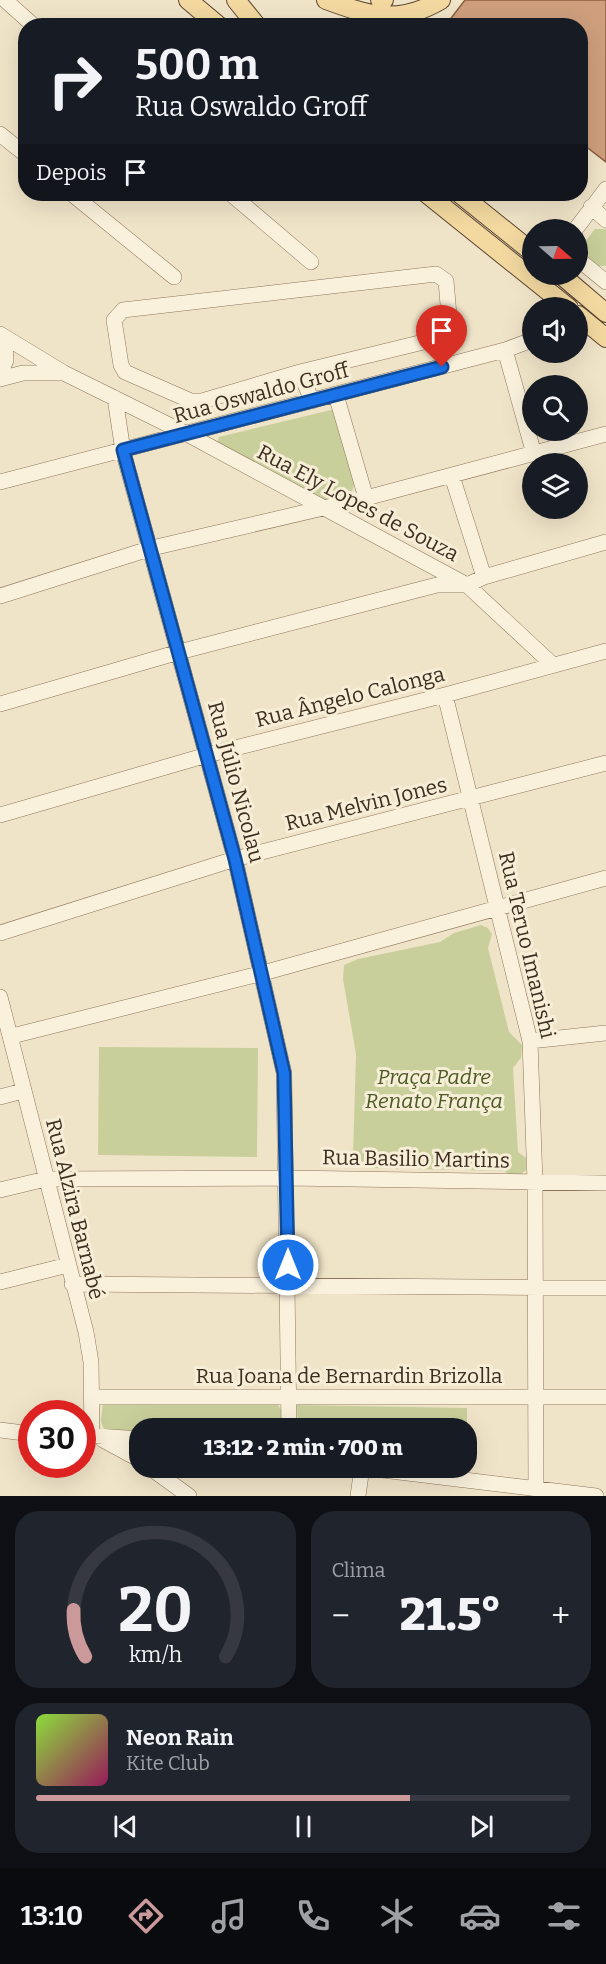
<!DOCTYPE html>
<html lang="pt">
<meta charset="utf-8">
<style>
body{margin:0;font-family:Bitter,serif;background:#20242c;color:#f1f3f6;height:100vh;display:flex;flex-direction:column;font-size:22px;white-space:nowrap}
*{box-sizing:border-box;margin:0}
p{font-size:20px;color:#9ea1a6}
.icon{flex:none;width:33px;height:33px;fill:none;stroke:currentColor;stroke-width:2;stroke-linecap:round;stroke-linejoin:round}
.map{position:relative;height:1496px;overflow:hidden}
.drawer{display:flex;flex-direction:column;gap:15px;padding:15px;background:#0d0f14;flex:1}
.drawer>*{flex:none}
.hud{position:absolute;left:18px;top:18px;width:570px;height:183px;border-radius:24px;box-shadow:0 6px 24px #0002;background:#171b24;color:#f1f3f6;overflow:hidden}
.needle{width:39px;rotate:110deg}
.tools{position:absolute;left:522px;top:219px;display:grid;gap:12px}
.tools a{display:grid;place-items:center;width:66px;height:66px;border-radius:50%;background:#171b24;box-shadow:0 6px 24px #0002;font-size:30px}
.speed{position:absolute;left:18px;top:1400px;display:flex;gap:12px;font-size:30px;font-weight:700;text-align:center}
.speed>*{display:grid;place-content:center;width:78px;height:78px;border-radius:50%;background:#171b24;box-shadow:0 6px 24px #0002;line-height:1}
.speed .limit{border:9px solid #d22;background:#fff;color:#111}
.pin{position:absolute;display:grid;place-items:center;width:51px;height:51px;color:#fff;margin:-62px -26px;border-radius:50% 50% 50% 0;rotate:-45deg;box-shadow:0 0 6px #0007}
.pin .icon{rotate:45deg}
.me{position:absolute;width:66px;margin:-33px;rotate:0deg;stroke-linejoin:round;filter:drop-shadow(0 0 4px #0008)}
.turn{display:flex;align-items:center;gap:21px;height:126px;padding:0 18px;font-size:27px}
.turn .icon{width:78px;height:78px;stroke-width:2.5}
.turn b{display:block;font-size:42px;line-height:51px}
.then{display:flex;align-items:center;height:57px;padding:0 18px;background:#0003;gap:12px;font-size:22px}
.big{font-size:45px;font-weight:800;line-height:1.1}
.drawer .tile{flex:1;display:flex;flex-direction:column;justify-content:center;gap:9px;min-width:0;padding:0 21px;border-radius:24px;background:#20242c}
.drawer .dial{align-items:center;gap:0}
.dial svg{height:156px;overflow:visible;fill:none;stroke:#363941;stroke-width:7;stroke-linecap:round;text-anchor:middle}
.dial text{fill:#f1f3f6;stroke:none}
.song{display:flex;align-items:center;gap:18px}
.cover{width:72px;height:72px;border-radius:9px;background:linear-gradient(135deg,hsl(90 70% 55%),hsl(330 70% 35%))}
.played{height:6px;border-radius:3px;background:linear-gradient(90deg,#cc999b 70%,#363941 70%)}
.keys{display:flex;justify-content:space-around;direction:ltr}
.heat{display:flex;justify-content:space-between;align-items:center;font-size:33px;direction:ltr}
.drawer .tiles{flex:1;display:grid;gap:15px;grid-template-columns:1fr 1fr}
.tile:last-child{grid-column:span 2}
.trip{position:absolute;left:129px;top:1418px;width:348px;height:60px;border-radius:24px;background:#171b24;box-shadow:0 6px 24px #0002;font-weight:800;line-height:60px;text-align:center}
.dock{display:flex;height:96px;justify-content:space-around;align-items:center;background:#090b0e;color:#9ea1a6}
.dock .icon{width:42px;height:42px}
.dock .on{color:#cc999b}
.dock b{font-size:27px;color:#f1f3f6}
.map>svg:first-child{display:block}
</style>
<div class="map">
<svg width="606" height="1496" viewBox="0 0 606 1496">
<rect width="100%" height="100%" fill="#f0e4c8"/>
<path fill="#c9cf9b" d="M595 229H606V266H598L584 253V243Z
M335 409 355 481 351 496 322 503 217 443 219 437Z
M481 925 488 928 492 934 488 948 509 1032 522 1045 521 1058 513 1068 518 1152 526 1158V1170L519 1176H510L505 1171 370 1168 353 1154 356 1054 343 979 344 965 358 959 440 942 454 933Z
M99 1047 258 1048 257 1157 98 1155Z
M103 1402 277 1404 282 1411 281 1428H140L139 1437 104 1429 101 1421Z
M297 1405 467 1408V1474L411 1467H466V1428H298Z"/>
<path fill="#cf9f7d" stroke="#8d5f41" stroke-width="1.5" d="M465 0H606V162L580 142V26H445Z"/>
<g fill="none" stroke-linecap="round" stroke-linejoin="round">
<g stroke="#8d765c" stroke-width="16">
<path id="minor" d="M5 0 34 26
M0 134 26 155
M72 194 174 277
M231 194 311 262
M591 207 606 220
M575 230 606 189
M578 259 606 282
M436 274 446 281 450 327 444 337 300 372 202 401H191L125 372 121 365 114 320 123 310Z
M0 334 64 373 187 434 467 585 552 664
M505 350 534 454
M300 372 312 401
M0 375 6 360 5 337
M0 379 23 373H62
M336 395 366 498
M115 398 123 451 235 859 284 1073 289 1428
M452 476 484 577
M0 482 505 350 532 340
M0 596 152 548 366 498 606 434
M445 695 530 1041 535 1182 536 1496
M0 704 179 652 406 593 437 585H467L484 577 606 542
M0 815 207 755 445 695 606 651
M0 933 235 859 606 763
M0 997 86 1332 91 1362 92 1435
M12 1036 263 973 606 878
M530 1041 606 1033
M0 1097 23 1091
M0 1190 46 1179 288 1178 606 1183
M0 1282 68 1265
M72 1284 606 1288
M92 1397H606
M0 1430 32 1434
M83 1435 140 1439
M103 1440 140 1460
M149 1467 189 1496
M358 1467 596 1496
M358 1496 362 1467"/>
</g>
<g stroke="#5b4430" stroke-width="20">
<path id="major" d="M188 0 219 26
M236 0 257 26
M326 0C369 16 399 25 441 0
M380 0H384
M427 194 569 308
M460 194 532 252
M560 274 606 313
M578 315 606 338"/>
</g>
<use href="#minor" stroke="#faf1dc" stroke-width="15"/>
<use href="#major" stroke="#f3d9a0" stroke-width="18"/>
</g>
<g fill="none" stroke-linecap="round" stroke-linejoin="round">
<g stroke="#114b97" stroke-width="15">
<path id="route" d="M288 1265 284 1073 235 859 123 450 442 367"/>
</g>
<use href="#route" stroke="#1a73e8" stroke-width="10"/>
</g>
<g text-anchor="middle" stroke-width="6" stroke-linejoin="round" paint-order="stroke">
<g font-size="21" fill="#3d2e20" stroke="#f7eed8">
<text transform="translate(261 393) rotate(-15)" y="7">Rua Oswaldo Groff</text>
<text transform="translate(358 503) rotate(28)" y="7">Rua Ely Lopes de Souza</text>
<text transform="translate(350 697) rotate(-14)" y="7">Rua Ângelo Calonga</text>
<text transform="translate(236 782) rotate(75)" y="7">Rua Júlio Nicolau</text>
<text transform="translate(366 804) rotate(-14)" y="7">Rua Melvin Jones</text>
<text transform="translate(527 945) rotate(77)" y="7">Rua Teruo Imanishi</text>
<text transform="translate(416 1159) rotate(1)" y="7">Rua Basilio Martins</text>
<text transform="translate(75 1209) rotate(76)" y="7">Rua Alzira Barnabé</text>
<text x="349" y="1383">Rua Joana de Bernardin Brizolla</text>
</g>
<g font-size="21" font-style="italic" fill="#4d5a26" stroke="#f7eed8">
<text x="434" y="1084">Praça Padre<tspan x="434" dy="24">Renato França</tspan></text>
</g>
</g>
</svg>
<div class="tools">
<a><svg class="needle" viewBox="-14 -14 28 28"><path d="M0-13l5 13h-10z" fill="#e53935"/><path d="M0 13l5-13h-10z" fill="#9ea1a6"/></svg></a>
<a><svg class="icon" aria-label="sound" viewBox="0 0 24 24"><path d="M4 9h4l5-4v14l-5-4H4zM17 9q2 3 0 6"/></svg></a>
<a><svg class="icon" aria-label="search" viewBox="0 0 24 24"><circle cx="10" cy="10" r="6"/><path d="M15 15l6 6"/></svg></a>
<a><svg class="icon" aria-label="layers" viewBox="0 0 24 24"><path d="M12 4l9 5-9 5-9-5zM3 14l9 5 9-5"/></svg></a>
</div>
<div class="speed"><div class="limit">30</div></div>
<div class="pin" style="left:442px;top:367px;background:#d93025"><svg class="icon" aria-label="arrive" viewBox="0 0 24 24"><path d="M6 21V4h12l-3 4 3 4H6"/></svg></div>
<svg class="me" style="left:288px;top:1265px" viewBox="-20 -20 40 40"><circle r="17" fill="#1a73e8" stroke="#fff" stroke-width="3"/><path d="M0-11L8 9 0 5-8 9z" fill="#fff"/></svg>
<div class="trip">13:12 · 2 min · 700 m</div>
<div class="hud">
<div class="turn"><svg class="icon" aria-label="right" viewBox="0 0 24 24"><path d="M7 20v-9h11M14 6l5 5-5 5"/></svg><div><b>500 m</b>Rua Oswaldo Groff</div></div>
<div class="then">Depois<svg class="icon" aria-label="arrive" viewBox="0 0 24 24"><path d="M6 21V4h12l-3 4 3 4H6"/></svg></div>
</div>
</div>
<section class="drawer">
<div class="tiles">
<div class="tile dial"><svg viewBox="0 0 100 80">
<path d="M14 69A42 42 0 1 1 86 69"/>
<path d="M14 69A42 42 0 0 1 8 45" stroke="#cc999b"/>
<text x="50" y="56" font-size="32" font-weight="700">20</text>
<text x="50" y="72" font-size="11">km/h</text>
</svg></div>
<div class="tile"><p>Clima</p>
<div class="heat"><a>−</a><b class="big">21.5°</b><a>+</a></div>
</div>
<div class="tile">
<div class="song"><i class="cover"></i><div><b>Neon Rain</b><p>Kite Club</p></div></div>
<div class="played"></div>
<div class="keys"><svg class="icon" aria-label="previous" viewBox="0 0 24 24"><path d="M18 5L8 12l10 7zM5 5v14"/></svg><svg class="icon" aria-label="pause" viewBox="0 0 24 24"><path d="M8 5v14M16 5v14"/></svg><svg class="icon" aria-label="next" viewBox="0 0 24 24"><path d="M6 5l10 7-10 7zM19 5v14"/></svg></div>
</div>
</div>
</section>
<nav class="dock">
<b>13:10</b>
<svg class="icon on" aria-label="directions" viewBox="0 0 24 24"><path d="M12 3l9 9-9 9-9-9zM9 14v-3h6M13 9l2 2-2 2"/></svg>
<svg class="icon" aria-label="music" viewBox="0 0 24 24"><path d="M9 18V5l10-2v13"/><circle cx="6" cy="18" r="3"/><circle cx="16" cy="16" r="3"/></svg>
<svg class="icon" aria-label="phone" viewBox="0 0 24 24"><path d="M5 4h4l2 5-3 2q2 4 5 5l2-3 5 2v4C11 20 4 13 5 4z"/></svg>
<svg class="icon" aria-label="climate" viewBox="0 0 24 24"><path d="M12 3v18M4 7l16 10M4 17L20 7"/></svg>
<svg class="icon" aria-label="car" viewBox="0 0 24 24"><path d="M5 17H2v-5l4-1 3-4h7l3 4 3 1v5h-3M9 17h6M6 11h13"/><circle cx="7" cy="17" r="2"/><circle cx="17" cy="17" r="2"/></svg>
<svg class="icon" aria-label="filters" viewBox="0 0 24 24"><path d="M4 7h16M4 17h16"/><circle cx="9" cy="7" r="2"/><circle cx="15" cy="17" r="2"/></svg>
</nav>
